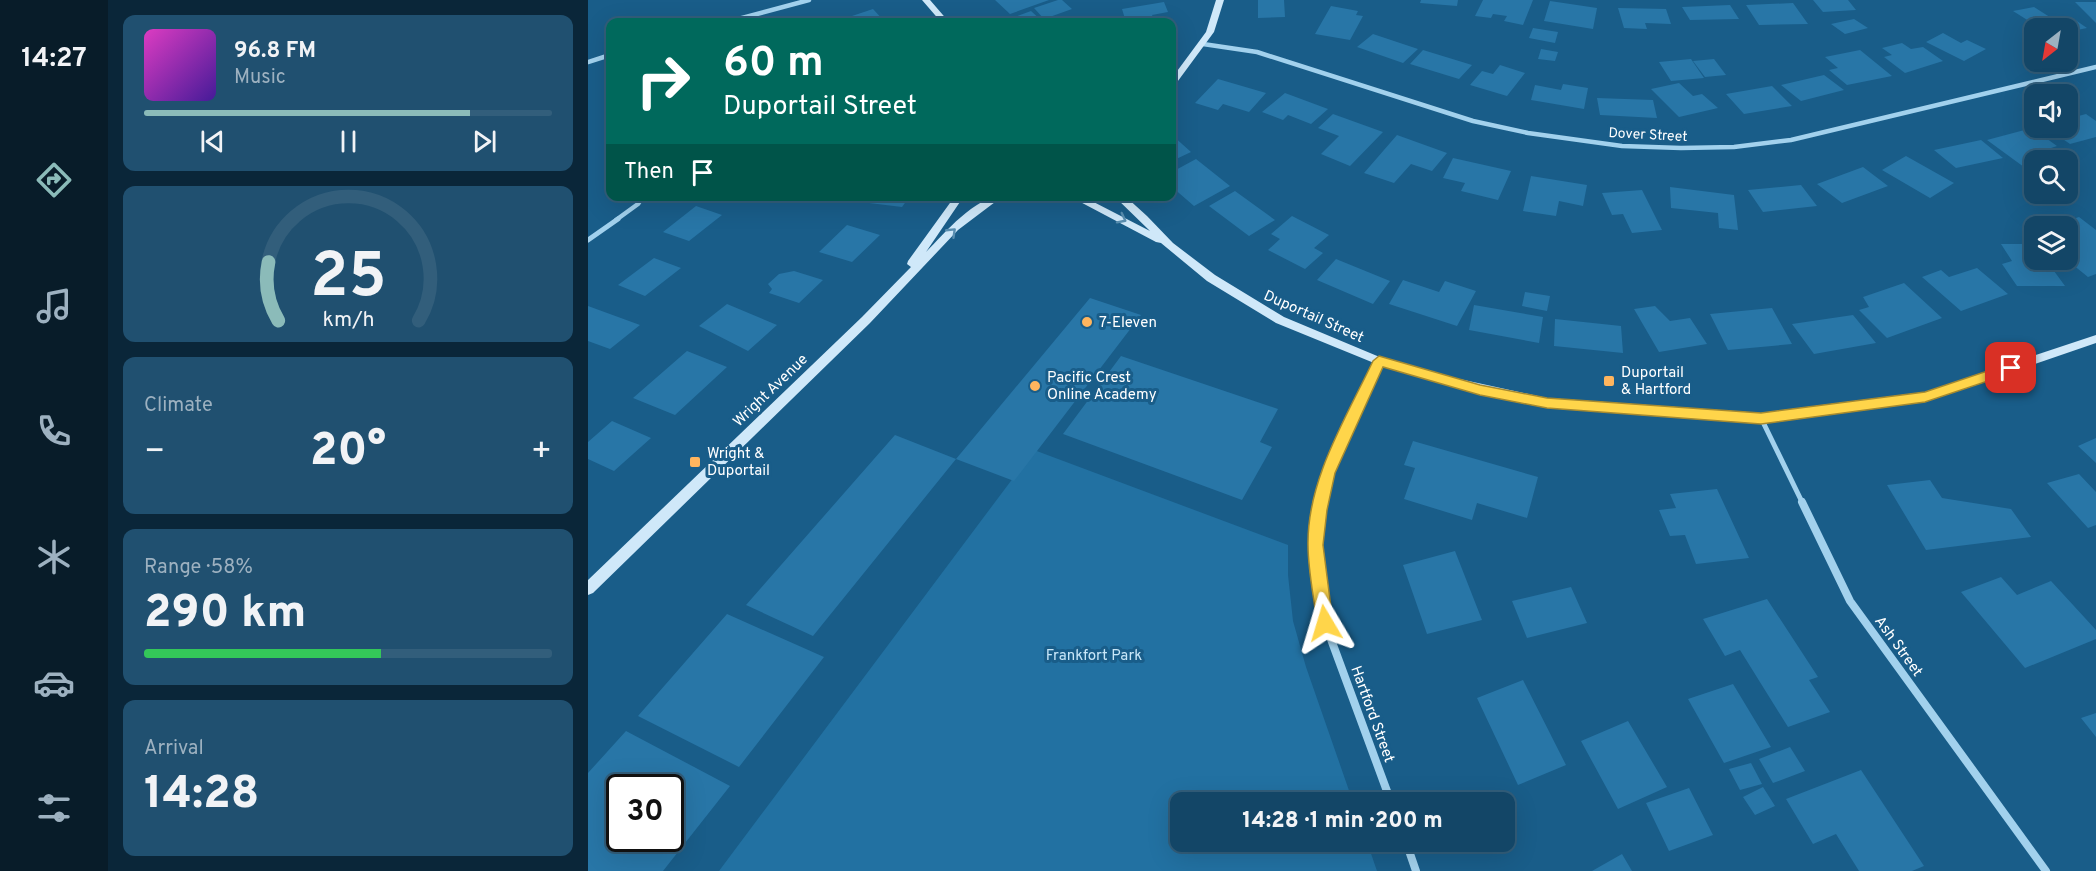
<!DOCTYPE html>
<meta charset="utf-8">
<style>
body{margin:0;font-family:Overpass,sans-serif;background:#205070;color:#f1f3f6;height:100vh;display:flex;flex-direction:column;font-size:22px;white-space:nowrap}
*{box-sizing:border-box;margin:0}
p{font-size:20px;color:#9db1c0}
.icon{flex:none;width:33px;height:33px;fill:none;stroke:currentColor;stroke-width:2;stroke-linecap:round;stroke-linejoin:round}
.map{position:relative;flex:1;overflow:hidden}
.details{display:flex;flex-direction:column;gap:15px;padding:15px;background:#0a2639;width:480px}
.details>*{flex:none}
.hud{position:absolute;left:18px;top:18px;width:570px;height:183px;border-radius:12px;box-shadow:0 6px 24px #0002,0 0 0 2px #325e7b;background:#00695c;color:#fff;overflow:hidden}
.needle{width:39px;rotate:211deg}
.tools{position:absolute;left:1436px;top:18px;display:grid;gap:12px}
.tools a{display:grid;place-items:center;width:54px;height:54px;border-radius:12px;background:#134667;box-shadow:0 6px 24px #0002,0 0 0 2px #325e7b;font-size:30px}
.speed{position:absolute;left:18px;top:774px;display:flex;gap:12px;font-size:30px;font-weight:700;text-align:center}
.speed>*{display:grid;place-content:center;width:78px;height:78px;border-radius:50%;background:#134667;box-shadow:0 6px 24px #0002,0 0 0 2px #325e7b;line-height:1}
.speed .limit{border:3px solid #111;border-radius:9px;background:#fff;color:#111}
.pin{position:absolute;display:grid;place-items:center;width:51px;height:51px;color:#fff;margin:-26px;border-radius:12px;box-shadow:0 3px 9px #0006}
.me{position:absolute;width:66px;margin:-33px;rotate:353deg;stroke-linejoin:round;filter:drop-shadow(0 0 4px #0008)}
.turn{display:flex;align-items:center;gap:21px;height:126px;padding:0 18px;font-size:27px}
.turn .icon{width:78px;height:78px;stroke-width:2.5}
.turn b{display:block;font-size:42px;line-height:51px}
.then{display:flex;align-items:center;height:57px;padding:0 18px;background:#0003;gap:12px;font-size:22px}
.big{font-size:45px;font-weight:800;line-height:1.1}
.details .widget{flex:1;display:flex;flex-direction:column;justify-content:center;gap:9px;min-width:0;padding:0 21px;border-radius:12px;background:#205070}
.details .dial{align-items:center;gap:0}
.dial svg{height:156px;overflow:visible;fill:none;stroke:#325e7b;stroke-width:7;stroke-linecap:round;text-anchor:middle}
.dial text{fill:#f1f3f6;stroke:none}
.song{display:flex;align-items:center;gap:18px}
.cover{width:72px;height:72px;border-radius:9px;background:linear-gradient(135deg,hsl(310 70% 55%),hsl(260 70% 35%))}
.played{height:6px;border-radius:3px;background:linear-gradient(90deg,#8bbbb9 80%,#325e7b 80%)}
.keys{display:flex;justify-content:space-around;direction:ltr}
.heat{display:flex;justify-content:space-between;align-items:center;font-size:33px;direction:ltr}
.charge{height:9px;border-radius:4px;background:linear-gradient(90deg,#34c759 58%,#325e7b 0)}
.trip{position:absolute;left:582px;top:792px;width:345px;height:60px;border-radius:12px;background:#134667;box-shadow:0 6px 24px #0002,0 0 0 2px #325e7b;font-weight:800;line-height:60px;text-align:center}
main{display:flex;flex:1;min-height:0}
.tab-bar{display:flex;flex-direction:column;width:108px;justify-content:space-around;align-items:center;background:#081c29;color:#9db1c0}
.tab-bar .icon{width:42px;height:42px}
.tab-bar .selected{color:#8bbbb9}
.tab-bar b{font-size:27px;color:#f1f3f6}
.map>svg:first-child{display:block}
</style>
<main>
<nav class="tab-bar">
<b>14:27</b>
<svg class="icon selected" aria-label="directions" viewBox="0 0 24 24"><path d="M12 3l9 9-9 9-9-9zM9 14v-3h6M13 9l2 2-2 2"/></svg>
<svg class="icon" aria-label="music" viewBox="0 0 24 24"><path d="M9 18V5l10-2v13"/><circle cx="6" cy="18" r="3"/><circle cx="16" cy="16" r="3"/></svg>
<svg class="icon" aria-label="phone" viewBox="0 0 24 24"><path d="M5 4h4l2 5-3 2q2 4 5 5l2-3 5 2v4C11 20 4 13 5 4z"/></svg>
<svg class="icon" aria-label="climate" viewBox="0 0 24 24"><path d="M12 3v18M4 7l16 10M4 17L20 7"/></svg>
<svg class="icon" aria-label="car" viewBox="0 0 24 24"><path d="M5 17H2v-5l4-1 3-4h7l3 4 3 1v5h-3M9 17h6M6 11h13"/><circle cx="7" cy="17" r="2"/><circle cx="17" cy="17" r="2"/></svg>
<svg class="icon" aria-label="filters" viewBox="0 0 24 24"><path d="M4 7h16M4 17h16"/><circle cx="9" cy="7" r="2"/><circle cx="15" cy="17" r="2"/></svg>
</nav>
<section class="details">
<div class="widget">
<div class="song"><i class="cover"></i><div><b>96.8 FM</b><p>Music</p></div></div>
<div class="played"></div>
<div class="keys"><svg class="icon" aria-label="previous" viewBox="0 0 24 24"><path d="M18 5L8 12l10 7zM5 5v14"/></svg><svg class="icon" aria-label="pause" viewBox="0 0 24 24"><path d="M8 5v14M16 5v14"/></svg><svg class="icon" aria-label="next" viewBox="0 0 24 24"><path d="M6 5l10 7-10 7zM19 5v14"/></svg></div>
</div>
<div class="widget dial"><svg viewBox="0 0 100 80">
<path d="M14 69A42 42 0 1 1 86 69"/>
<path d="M14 69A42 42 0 0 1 9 39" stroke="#8bbbb9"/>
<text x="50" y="56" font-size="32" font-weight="700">25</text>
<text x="50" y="72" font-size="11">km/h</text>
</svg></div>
<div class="widget"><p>Climate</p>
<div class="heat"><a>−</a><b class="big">20°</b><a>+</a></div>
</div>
<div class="widget"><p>Range · 58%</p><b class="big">290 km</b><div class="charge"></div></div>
<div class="widget"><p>Arrival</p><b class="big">14:28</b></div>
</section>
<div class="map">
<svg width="1508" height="871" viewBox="0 0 1508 871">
<rect width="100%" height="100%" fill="#195d89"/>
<path fill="#2271a2" d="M446 450 700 545V575L705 621 718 667 765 802H592V842H779L789 871H131Z"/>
<path fill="#2876a7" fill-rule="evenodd" d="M407 0H461L422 14Z
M470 0H474L484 9 456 19 446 8Z
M670 0H696L697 17 670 18Z
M833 0H870L869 6 832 3Z
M895 0H945L935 25 916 21 919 16 905 14 903 18 887 16Z
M1225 0H1260L1268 10 1235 12Z
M962 1 1009 8 1005 29 956 21Z
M576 2 580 12 564 15 567 22H538L534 9Z
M1487 2H1508V23Z
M1205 3 1220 24 1171 25 1158 5Z
M1142 5 1151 19 1102 20 1094 7Z
M743 6 770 11 768 15 775 16 762 40 727 34Z
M1446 7 1468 21 1483 17 1499 28 1479 32V28H1452L1425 11Z
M1030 8 1078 9 1083 24 1057 23 1059 29 1036 28Z
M285 9 297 22H251L249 21Z
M443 11 454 21 466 17 472 22H421L418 20Z
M1266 19 1280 28 1257 34 1243 24Z
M945 28 970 32 967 43 941 38Z
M1355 33 1373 43 1379 40 1398 49 1376 61 1338 42Z
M785 34 830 49 815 63 769 47Z
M1314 43 1323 49 1335 47 1355 61 1317 73 1296 57 1304 55 1294 48Z
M953 49 970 52 967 61 950 59Z
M835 50 884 65 871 79 822 64Z
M1272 50 1304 76 1259 85 1241 70 1250 68 1237 57Z
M1103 59 1116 78 1083 81 1071 62Z
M1126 59 1138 75 1117 77 1105 61Z
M912 65 937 73 919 96 882 85 894 71 905 74Z
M1236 75 1256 90 1213 101 1193 85Z
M630 79 678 93 661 112 635 104 630 110 607 103Z
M1091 83 1105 96 1114 94 1130 108 1091 117 1063 89Z
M975 84 1000 88 996 109 943 100 947 85 973 90Z
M1184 86 1204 106 1156 114 1138 94Z
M697 93 740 109 723 124 700 115 695 120 674 112Z
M1009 98 1065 100 1069 118 1012 115Z
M745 114 795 132 762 166 733 154 751 136 730 128Z
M1498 114 1508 121V137L1482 144 1459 128H1479V119Z
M1444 128 1469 146 1457 150 1472 160H1446V169L1440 170 1399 140Z
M584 135 603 152 584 161Z
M809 135 859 153 844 171 823 164 806 183 776 173Z
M1393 140 1415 158 1368 168 1346 150Z
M1318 156 1366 183 1342 198 1294 170Z
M865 158 923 171 910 200 873 191 877 183 855 178Z
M608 159 642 186 606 206 584 187V172Z
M1275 167 1300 186 1254 203 1229 184Z
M943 176 999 185 995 206 971 201 968 216 935 211Z
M1213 185 1229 206 1175 212 1160 190Z
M1082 187 1146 195 1150 230 1131 228 1130 213 1083 208Z
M1054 190 1074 230 1044 233 1035 214 1024 215 1014 193Z
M647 191 687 220 661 236 621 206Z
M283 196H322L314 207 281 203Z
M108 206 134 215 101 241 75 232Z
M704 216 741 235 726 248 735 253 717 269 680 250 692 239 683 234Z
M1491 217 1508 230V274L1500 277 1479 260V226H1464Z
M259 225 292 235 264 262 231 252Z
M1413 244H1446V260H1458L1477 286H1429L1414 264 1424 261Z
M66 258 93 268 57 296 30 285Z
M748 259 802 281 785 304 729 280Z
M1389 268 1420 294 1373 311 1334 277 1353 270 1361 277Z
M206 271 235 280 211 303 181 293 184 289 180 284 191 274Z
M815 280 851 292 857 281 888 291 869 326 801 304Z
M1316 283 1354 318 1299 338 1271 310 1281 307 1275 297Z
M937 292 962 296 959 311 934 306Z
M502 298 553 315 426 481 368 459Z
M139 304 189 325 160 351 111 326Z
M886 305 955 317 951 343 881 330Z
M0 306 52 325 22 349 0 341Z
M1067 306 1082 321 1102 318 1119 344 1071 352 1046 309Z
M1184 308 1204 344 1140 350 1122 314Z
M1265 315 1288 343 1226 354 1204 324Z
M967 319 1033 326 1035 353 966 346Z
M99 351 139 367 87 415 45 398Z
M533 356 690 409 672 442 684 447 654 500 475 434Z
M24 421 63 438 26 471 0 459V442Z
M307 435 368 459 225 636 158 605Z
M1508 438V463L1490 446Z
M825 441 950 477 939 518 889 503 884 520 816 499 827 468 816 465Z
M1491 474 1508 492V525L1500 528 1459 483Z
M1342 480 1354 498 1423 509 1443 537 1338 550 1299 485Z
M1129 489 1161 558 1108 564 1097 535 1082 536 1071 510 1088 508 1082 494Z
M867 551 894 620 839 634 815 565Z
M1413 577 1429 595 1463 581 1508 630V639L1437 668 1373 592Z
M983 587 999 623 939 638 924 601Z
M1179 599 1230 677 1221 680 1242 712 1200 727 1152 650 1137 656 1115 619Z
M139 614 236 657 151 767 50 716Z
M935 680 978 765 930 785 889 698Z
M1145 684 1183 747 1136 763 1100 699Z
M1508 713V737L1493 718Z
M1040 721 1079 787 1030 809 993 741Z
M38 731 142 786 75 871H0V773ZM32 788H82V838H32Z
M1202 747 1217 771 1185 783 1171 759Z
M1163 763 1174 784 1152 790 1141 769Z
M1273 770 1336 866 1324 871H1271L1248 834 1225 844 1198 799Z
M1175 787 1187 806 1167 815 1155 797Z
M1101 788 1125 835 1081 851 1058 803Z
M1034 854 1044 871H1004Z"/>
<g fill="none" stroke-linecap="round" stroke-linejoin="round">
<path stroke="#a2d1ed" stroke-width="4.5" d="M139 22 221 0
M615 44 669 52 885 121 940 133 1034 146 1093 148 1146 147 1203 140 1508 67
M0 62 22 55
M28 220 50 204 55 196"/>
<path stroke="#a2d1ed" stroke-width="5" d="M0 240 30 219
M1173 418 1215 504
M734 504 740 473 791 361"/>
<path stroke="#a2d1ed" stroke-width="8" d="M735 502 727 545 737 623 803 802
M1214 502 1262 601 1458 871
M818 842 828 871"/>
<path fill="#cfe8f9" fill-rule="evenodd" d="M334 0H342L361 22H353Z
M628 0H636L626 32 587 85H584V78L618 32Z
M367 196H376L338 252C357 233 387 196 415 196L370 230 282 323 5 593 0 595V580L274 317 323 267 319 264 320 261Z
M481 196H494L562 231 526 196H537L559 216 585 243 627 275 696 317 794 358 844 373 959 398 1173 413 1337 392 1508 335V343L1337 402 1173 423 959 408 844 381 791 365 688 323 619 281 573 243 568 242Z"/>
</g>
<defs><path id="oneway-chevron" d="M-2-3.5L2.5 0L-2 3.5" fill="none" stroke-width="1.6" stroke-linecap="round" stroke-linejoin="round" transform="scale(1.5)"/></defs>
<g stroke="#598eb0">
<use href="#oneway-chevron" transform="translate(534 219) rotate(27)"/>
<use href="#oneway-chevron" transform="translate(364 232) rotate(-44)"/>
</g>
<path fill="#ffd54a" stroke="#a68a30" stroke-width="1.5" d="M791 356 892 385 959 398 1173 413 1337 392 1423 363 1429 368 1427 372 1337 402 1173 424 959 408 892 395 795 367 747 473 739 510 735 545 745 623 743 628 737 630 732 628 729 623C726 597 720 571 720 545 719 480 758 418 785 361Z"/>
<g fill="#ffb55e" stroke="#195d89" stroke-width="2">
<circle cx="499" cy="322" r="6"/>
<rect x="1015" y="375" width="12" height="12" rx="3"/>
<circle cx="447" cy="386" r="6"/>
<rect x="101" y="456" width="12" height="12" rx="3"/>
</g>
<g text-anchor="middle" stroke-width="6" stroke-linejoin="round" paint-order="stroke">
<g font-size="14" fill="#fff" stroke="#195d89">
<text transform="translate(1060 134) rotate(3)" y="5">Dover Street</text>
</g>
<g font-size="15" fill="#fff" stroke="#195d89">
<text transform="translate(726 316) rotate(24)" y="5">Duportail Street</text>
<text transform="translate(182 390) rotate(-44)" y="5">Wright Avenue</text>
<text transform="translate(1311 646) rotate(54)" y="5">Ash Street</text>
<text transform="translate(785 714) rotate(70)" y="5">Hartford Street</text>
</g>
<g font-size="15" fill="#fff" stroke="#195d89" text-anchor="start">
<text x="511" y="327">7-Eleven</text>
<text x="1033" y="377">Duportail<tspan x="1033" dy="17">&amp; Hartford</tspan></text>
<text x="459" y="382">Pacific Crest<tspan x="459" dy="17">Online Academy</tspan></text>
<text x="119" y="458">Wright &amp;<tspan x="119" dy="17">Duportail</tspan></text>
</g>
<g font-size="15" fill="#c8e7f9" stroke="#195d89">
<text x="506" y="660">Frankfort Park</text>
</g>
</g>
</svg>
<div class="tools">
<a><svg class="needle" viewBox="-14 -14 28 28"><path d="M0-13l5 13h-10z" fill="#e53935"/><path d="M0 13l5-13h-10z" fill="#9db1c0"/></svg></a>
<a><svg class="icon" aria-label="sound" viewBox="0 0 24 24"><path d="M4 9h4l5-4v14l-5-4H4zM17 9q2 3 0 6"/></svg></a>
<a><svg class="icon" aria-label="search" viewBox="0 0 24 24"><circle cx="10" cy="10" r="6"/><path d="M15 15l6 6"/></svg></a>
<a><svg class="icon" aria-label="layers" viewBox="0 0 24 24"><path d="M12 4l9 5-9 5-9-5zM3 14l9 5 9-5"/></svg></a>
</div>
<div class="speed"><div class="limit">30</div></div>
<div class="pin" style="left:1423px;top:368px;background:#d93025"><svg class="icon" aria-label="arrive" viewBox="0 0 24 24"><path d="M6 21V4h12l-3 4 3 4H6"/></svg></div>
<svg class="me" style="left:737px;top:623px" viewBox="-20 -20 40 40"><path d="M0-17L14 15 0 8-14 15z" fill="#ffd54a" stroke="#fff" stroke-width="4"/></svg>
<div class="trip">14:28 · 1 min · 200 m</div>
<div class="hud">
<div class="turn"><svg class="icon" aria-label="right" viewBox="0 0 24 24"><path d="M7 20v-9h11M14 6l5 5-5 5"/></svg><div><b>60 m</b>Duportail Street</div></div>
<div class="then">Then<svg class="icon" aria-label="arrive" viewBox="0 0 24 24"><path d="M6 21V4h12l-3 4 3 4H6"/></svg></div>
</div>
</div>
</main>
